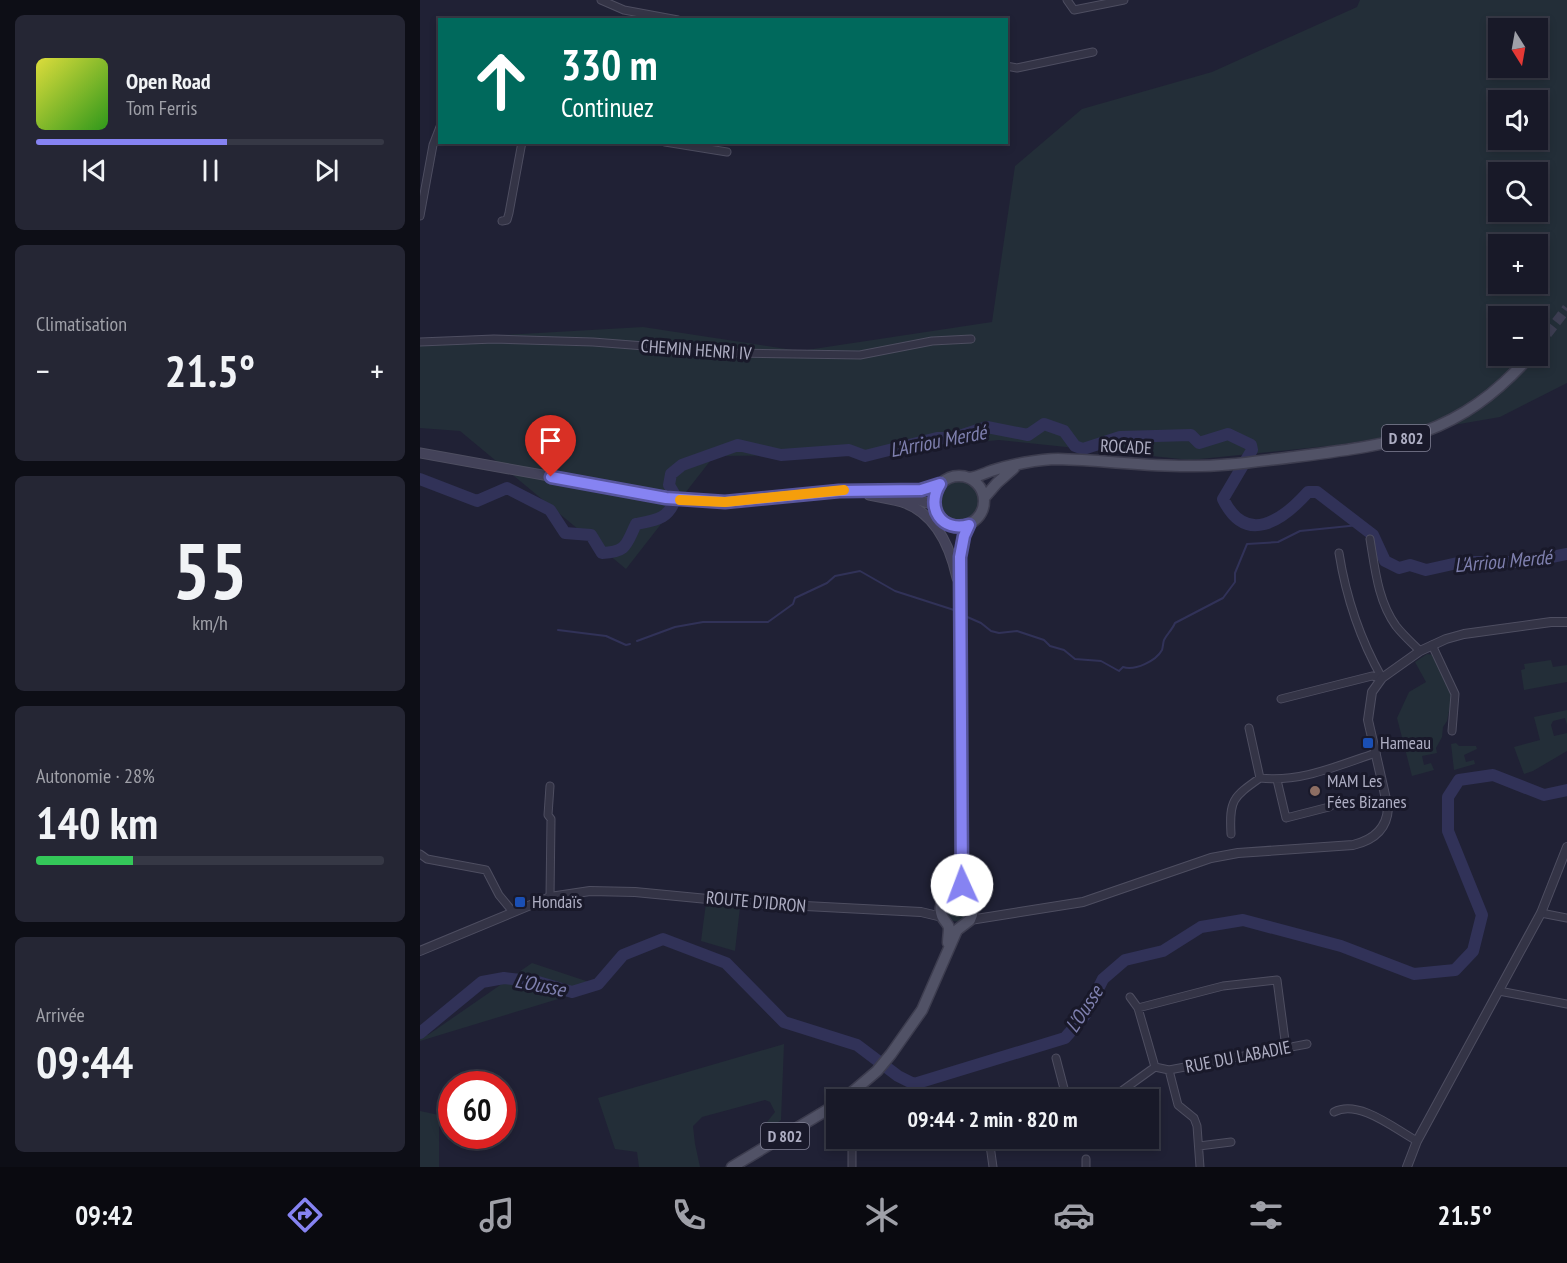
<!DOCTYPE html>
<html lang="fr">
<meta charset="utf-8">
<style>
body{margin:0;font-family:"PT Sans Narrow",sans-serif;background:#252634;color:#f1f3f6;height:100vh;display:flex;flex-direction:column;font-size:22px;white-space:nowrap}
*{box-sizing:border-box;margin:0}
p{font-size:20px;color:#9fa0a8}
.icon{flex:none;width:33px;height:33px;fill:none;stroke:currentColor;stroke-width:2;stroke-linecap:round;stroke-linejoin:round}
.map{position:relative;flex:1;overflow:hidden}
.drawer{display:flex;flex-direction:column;gap:15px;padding:15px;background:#0d0e16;width:420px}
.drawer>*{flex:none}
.top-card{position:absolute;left:18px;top:18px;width:570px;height:126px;border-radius:0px;box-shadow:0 3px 9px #0003,0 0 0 2px #363845;background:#00695c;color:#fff;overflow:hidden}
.needle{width:39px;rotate:169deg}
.tools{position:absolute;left:1068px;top:18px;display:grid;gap:12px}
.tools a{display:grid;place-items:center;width:60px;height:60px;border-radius:0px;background:#181928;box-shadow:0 3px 9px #0003,0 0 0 2px #363845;font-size:30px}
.speed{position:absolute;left:18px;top:1071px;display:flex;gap:12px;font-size:30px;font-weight:700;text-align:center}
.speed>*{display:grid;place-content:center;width:78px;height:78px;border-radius:50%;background:#181928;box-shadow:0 3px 9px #0003,0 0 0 2px #363845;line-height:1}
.speed .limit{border:9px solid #d22;background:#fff;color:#111}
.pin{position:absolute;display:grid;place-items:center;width:51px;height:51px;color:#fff;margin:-62px -26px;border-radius:50% 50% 50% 0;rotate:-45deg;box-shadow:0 0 6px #0007}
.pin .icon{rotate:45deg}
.me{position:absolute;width:66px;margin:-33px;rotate:358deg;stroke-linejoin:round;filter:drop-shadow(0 0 4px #0008)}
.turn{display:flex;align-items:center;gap:21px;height:126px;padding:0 24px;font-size:27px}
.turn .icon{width:78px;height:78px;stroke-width:2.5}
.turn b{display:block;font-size:42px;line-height:51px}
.big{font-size:45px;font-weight:700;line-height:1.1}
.drawer .tile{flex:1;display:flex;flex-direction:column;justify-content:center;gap:9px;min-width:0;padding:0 21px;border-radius:9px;background:#252634}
.drawer .dial{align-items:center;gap:0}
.dial b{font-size:78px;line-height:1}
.song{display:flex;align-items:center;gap:18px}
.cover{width:72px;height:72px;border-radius:9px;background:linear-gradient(135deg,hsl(60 70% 55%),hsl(110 70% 35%))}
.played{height:6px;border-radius:3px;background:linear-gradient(90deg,#8683f2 55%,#363845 55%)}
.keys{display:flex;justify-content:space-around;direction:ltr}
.heat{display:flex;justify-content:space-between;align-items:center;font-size:33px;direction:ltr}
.charge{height:9px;border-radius:4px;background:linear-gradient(90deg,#34c759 28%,#363845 0)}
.trip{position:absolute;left:406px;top:1089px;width:333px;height:60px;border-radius:0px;background:#181928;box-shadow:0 3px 9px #0003,0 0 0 2px #363845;font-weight:700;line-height:60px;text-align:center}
.dock{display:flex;height:96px;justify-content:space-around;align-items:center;background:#0a0a10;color:#9fa0a8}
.dock .icon{width:42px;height:42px}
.dock .current{color:#8683f2}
.dock b{font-size:27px;color:#f1f3f6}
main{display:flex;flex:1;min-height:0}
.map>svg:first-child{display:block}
</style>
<main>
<section class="drawer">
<div class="tile">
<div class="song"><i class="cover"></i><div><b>Open Road</b><p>Tom Ferris</p></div></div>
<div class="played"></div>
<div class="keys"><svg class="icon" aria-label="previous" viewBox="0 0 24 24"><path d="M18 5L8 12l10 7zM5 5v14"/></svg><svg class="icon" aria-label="pause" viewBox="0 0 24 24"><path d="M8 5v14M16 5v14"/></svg><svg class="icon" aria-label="next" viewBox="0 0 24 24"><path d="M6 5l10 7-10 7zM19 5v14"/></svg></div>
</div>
<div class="tile"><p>Climatisation</p>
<div class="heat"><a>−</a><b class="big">21.5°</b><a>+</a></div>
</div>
<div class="tile dial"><b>55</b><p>km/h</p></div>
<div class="tile"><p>Autonomie · 28%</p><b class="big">140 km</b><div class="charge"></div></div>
<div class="tile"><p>Arrivée</p><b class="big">09:44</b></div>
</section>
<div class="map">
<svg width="1147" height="1167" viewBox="0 0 1147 1167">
<rect width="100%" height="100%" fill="#202135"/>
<path fill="#232e38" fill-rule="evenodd" d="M940 0H1147V383L1080 417 918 445 770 460 579 440 415 455 294 456 206 569 40 431 0 428V340L223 327 380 351 572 322 595 166 662 109 792 72 937 7ZM1078 28H1118V68H1078ZM1078 100H1118V140H1078ZM1078 172H1118V212H1078ZM1078 244H1118V284H1078ZM1078 316H1118V356H1078Z
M519 502a21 21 0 1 1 42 0a21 21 0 1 1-42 0Z
M1007 654 1014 655 1032 696 1027 721 1023 727 1022 737 1016 748 1017 753 1002 756 1004 765 1011 763 1014 770 992 776 977 718 989 692 1006 682 995 662Z
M1131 660 1133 667 1147 665V682L1104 690 1101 670 1105 669 1104 664Z
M1147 710V725L1145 718 1133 721 1131 725 1134 736 1147 733V751L1113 771 1104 774 1094 747 1120 740 1114 717Z
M1036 743 1039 746H1056L1057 749 1044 755 1046 762 1054 760 1055 764 1034 770 1031 744Z
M530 900H545L550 913 541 922 533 921 527 915 526 907Z
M286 903 320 907 315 951 281 941Z
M112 963 181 986 0 1041V1033L8 1035Z
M364 1044 361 1120 348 1130 347 1122 355 1112 350 1102 345 1100 282 1117 273 1126 275 1144 280 1167H219L217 1152 195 1149 178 1098Z
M0 1111 19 1115V1167H0Z"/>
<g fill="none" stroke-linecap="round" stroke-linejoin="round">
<path stroke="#313258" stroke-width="2" d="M545 616 561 623 571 631 579 633 597 631 624 640 630 646 644 650 655 659 681 661 699 671 703 667C715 671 736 661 742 650 743 647 743 643 744 640 747 634 752 630 755 623L803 598 815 582V573L827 544 858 542 880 531 939 525
M138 630 186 636 206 645 210 644
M217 641 255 627 283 622H348L373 604 375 598 407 583 415 576 440 571 475 591 534 610"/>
<path stroke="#313258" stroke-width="12" d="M0 479 57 501 87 488 130 510 145 533 171 535 182 553C207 552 206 545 216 524 237 520 249 519 256 497L249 485 251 474 262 465 318 445 361 455 429 450 445 456 517 438H533L567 427 608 435 624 424 644 431 655 446 663 449 700 437 771 435 779 443 808 434 831 445 832 450 803 499C826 546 862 521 888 492H897L953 535 965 561 979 568 990 565 1006 570 1042 562H1107L1147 554
M0 1033 62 982 84 978 118 982 152 992 178 984 203 955 243 939 306 963 364 1022 437 1045 478 1076 494 1084 645 1038 665 1015 683 979 705 960 743 951 781 927 823 920 921 946 994 974 1035 970 1053 951 1062 915 1028 831V797L1039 780 1073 775 1124 795 1147 790"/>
<path stroke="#3c3d51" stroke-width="10" stroke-dasharray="10 5" stroke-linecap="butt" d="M1118 346 1147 308"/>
<g stroke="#4e4e61" stroke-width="9">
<path id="minor" d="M181 0 204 10 258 20
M647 0 654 10 704 0
M586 66 597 68 673 52
M245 142 307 152
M0 216 13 145 20 127
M82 221 87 220 89 213 102 142
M0 342 74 339 173 342 315 353 440 355 512 341 551 339
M950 539C955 569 958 601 976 626 983 635 992 643 1000 651
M919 553C926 597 940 639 962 678
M1012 645 1035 694 1032 731
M861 699 952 676 962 678
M829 728 840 778
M857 780 866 818 909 807 915 803
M811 834C809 800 813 797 840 778 880 783 919 765 956 753
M0 854 7 859 66 870 79 895 93 912
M130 897 131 819 128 815 130 786
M1121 913 1147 918
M1079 991 1147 1004
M710 997 718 1008 735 1067 749 1070 758 1105 774 1118 777 1126 780 1167
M718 1008 803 986 857 980 866 1048
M636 1058 647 1100
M749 1070 887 1044
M679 1100 696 1095 735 1067
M914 1112C939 1099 975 1129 997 1141
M569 1138 573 1167
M779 1146 811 1142
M666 1159V1167
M432 1167V1138"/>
</g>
<g stroke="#4e4e61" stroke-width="10">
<path id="tertiary" d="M550 920 663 902 791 858 818 853 933 845C954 840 967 829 968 808L948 720 952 692 962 678 1000 651 1026 639 1044 634 1131 622H1147
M0 951 130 897 170 891 215 892 329 903 501 912 522 917
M987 1167 997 1141 1121 913 1147 847"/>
</g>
<g stroke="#4e4e61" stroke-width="11">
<path id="secondary" d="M0 453 263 500 305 502 419 491 501 490 520 484
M449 495C460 497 471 499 482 502 516 513 530 546 537 578
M479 497 499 500 514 505"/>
</g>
<g stroke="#3d3d4f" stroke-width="13">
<path id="primary" d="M514 501a25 25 0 1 1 50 0a25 25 0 1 1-50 0Z
M549 478C557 477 563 474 571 471 589 465 619 459 638 459 681 460 723 466 766 466 802 467 838 461 874 457 976 444 1038 437 1110 356
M564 498 577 483 594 468
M528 943C528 938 529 933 529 928 528 923 524 921 522 916 516 900 532 891 545 896
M423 1100 457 1071 471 1054 502 1010 537 930 550 920 552 915V905L543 890 541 872 540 557 544 536 549 525
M312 1167 417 1104"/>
</g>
<use href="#minor" stroke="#343446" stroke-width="7"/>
<use href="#tertiary" stroke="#343446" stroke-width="8"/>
<use href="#secondary" stroke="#434259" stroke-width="9"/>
<use href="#primary" stroke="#515266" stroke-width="10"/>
</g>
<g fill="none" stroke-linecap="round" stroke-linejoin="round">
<g stroke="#57559d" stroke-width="15">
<path id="route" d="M131 477 246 498 305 502 419 491 501 490 520 484C505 508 522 533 549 525L544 536 540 557 542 885"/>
</g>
<use href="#route" stroke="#8683f2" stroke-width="10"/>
<path stroke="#f59e0b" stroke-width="10" d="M260 500 305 502 424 490"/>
</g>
<g fill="#1a4fb4" stroke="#19192a" stroke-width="2">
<rect x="942" y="737" width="12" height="12" rx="3"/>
<rect x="94" y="896" width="12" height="12" rx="3"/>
</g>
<circle fill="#8d6e63" stroke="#19192a" stroke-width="2" cx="895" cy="791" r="6"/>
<g text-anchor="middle" stroke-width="6" stroke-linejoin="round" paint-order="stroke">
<g fill="#19192a" stroke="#818195" stroke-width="1.5">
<rect x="962" y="425" width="48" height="26" rx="4.5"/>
<rect x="341" y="1123" width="48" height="26" rx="4.5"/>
</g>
<g font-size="16" font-weight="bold" fill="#aeaec3">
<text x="986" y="444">D 802</text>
<text x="365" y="1142">D 802</text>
</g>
<g font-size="18" fill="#aeaec3" stroke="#19192a">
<text transform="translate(276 350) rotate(4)" y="6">CHEMIN HENRI IV</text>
<text transform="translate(706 447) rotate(3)" y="6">ROCADE</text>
<text transform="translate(336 902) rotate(5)" y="6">ROUTE D'IDRON</text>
<text transform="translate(818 1057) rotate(-11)" y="6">RUE DU LABADIE</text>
</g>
<g font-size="18" fill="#aeaec3" stroke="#19192a" text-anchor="start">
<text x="960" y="749">Hameau</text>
<text x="907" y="787">MAM Les<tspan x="907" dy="21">Fées Bizanes</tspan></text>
<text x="112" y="908">Hondaïs</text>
</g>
<g font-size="20" font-style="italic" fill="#7f80af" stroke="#19192a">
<text transform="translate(518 441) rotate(-11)" y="7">L'Arriou Merdé</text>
<text transform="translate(1083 561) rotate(-5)" y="7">L'Arriou Merdé</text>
<text transform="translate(120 985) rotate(11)" y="7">L'Ousse</text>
<text transform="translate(664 1009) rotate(-57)" y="7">L'Ousse</text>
</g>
</g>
</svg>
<div class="tools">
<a><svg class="needle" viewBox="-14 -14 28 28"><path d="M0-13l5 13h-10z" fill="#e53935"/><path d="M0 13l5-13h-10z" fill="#9fa0a8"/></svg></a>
<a><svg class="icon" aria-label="sound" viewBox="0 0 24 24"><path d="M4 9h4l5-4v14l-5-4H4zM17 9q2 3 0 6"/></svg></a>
<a><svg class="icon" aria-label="search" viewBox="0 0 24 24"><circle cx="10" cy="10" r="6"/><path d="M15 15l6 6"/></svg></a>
<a>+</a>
<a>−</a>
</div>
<div class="speed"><div class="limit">60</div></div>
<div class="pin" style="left:131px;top:477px;background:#d93025"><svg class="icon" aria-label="arrive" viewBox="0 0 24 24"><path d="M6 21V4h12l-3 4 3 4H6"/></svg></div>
<svg class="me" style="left:542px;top:885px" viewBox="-20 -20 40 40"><circle r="19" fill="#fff"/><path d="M0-13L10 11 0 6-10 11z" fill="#8683f2"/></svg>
<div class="trip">09:44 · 2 min · 820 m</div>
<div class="top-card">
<div class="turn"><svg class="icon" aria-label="ahead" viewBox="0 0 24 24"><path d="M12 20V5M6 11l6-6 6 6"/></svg><div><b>330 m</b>Continuez</div></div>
</div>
</div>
</main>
<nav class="dock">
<b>09:42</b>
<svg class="icon current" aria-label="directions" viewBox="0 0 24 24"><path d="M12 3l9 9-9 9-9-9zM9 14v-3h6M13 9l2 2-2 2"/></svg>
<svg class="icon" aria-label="music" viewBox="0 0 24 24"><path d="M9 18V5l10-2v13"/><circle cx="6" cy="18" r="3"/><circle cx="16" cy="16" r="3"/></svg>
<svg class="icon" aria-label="phone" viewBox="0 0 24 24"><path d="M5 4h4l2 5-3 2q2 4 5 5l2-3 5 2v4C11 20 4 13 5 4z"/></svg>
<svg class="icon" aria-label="climate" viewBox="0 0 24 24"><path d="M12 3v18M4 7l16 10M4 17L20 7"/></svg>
<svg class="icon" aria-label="car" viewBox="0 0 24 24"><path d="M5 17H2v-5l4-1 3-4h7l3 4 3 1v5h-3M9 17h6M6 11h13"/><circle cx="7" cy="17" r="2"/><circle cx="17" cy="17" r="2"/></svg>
<svg class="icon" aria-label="filters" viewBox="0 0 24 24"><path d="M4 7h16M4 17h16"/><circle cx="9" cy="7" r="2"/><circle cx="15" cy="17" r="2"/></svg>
<b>21.5°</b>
</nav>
